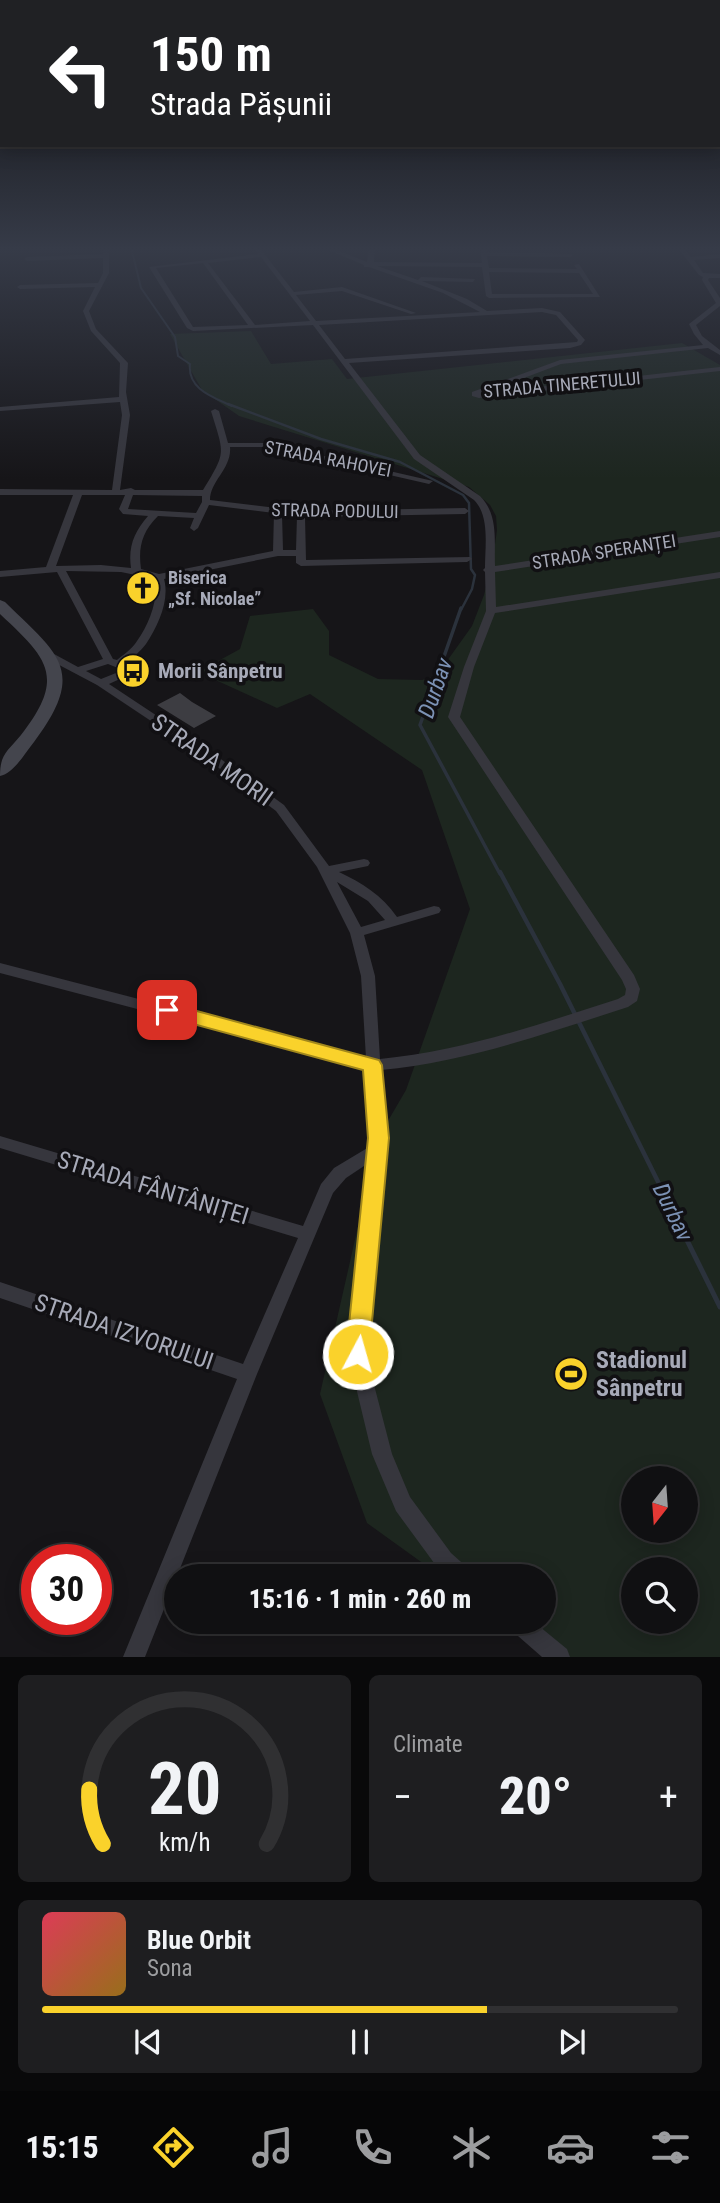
<!DOCTYPE html>
<meta charset="utf-8">
<style>
body{margin:0;font-family:"Roboto Condensed",sans-serif;background:#1e1e20;color:#f1f3f6;height:100vh;display:flex;flex-direction:column;font-size:26px;white-space:nowrap}
*{box-sizing:border-box;margin:0}
p{font-size:23px;color:#9c9d9f}
.icon{flex:none;width:38px;height:38px;fill:none;stroke:currentColor;stroke-width:2;stroke-linecap:round;stroke-linejoin:round}
.map{position:relative;height:1657px;overflow:hidden}
.side{display:flex;flex-direction:column;gap:18px;padding:18px;background:#09090a;flex:1}
.side>*{flex:none}
.hud{position:absolute;left:0px;top:0px;width:721px;height:147px;box-shadow:0 4px 18px #0003,0 0 0 2px #303032;background:#202124;color:#fff;overflow:hidden}
.needle{width:46px;rotate:197deg}
.buttons{position:absolute;left:621px;top:1466px;display:grid;gap:14px}
.buttons a{display:grid;place-items:center;width:77px;height:77px;border-radius:50%;background:#101012;box-shadow:0 4px 18px #0003,0 0 0 2px #303032;font-size:35px}
.speed{position:absolute;left:21px;top:1544px;display:flex;gap:14px;font-size:35px;font-weight:700;text-align:center}
.speed>*{display:grid;place-content:center;width:91px;height:91px;border-radius:50%;background:#101012;box-shadow:0 4px 18px #0003,0 0 0 2px #303032;line-height:1}
.speed .limit{border:10px solid #d22;background:#fff;color:#111}
.pin{position:absolute;display:grid;place-items:center;width:60px;height:60px;color:#fff;margin:-30px;border-radius:14px;box-shadow:0 4px 10px #0006}
.me{position:absolute;width:77px;margin:-38px;rotate:6deg;stroke-linejoin:round;filter:drop-shadow(0 0 5px #0008)}
.turn{display:flex;align-items:center;gap:24px;height:147px;padding:0 35px;font-size:32px}
.turn .icon{width:91px;height:91px;stroke-width:2.5}
.turn b{display:block;font-size:49px;line-height:60px}
.big{font-size:52px;font-weight:800;line-height:1.1}
.side .tile{flex:1;display:flex;flex-direction:column;justify-content:center;gap:10px;min-width:0;padding:0 24px;border-radius:10px;background:#1e1e20}
.side .dial{align-items:center;gap:0}
.dial svg{height:182px;overflow:visible;fill:none;stroke:#303032;stroke-width:7;stroke-linecap:round;text-anchor:middle}
.dial text{fill:#f1f3f6;stroke:none}
.song{display:flex;align-items:center;gap:21px}
.cover{width:84px;height:84px;border-radius:10px;background:linear-gradient(135deg,hsl(350 70% 55%),hsl(40 70% 35%))}
.played{height:7px;border-radius:4px;background:linear-gradient(90deg,#fad22b 70%,#303032 70%)}
.keys{display:flex;justify-content:space-around;direction:ltr}
.heat{display:flex;justify-content:space-between;align-items:center;font-size:38px;direction:ltr}
.side .tiles{flex:1;display:grid;gap:18px;grid-template-columns:1fr 1fr}
.tile:last-child{grid-column:span 2}
.trip{position:absolute;left:164px;top:1564px;width:392px;height:70px;border-radius:35px;background:#101012;box-shadow:0 4px 18px #0003,0 0 0 2px #303032;font-weight:800;line-height:70px;text-align:center}
.menu{display:flex;height:112px;justify-content:space-around;align-items:center;background:#060607;color:#9c9d9f}
.menu .icon{width:49px;height:49px}
.menu .current{color:#fad22b}
.menu b{font-size:32px;color:#f1f3f6}
.map>svg:first-child{display:block}
</style>
<div class="map">
<svg width="720" height="1657" viewBox="0 0 720 1657">
<rect width="100%" height="100%" fill="#161518"/>
<path fill="#1d261f" fill-rule="evenodd" d="M251 331 271 364 332 359 347 379 682 343 720 365V1657H554L506 1622H544V1577H442L367 1523 320 1394 378 1138 406 1090 470 909 422 770 310 694 277 708 198 672 240 649 250 616 313 609 329 631V655L378 679 422 680 437 675 472 626 484 595 493 558 497 530 496 516 490 505 469 487 239 416 202 390 170 334ZM634 1479H686V1531H634ZM634 1570H686V1622H634Z"/>
<g fill="none" stroke-linecap="round" stroke-linejoin="round">
<path stroke="#2b323c" stroke-width="2" d="M131 247 141 288 175 337 178 356 190 364C187 389 213 397 232 406"/>
<path stroke="#2b323c" stroke-width="2.5" d="M228 404 321 439 400 462 463 495 469 503 471 569 475 575 472 589 461 610"/>
<path stroke="#2b323c" stroke-width="3.5" d="M461 608 420 725 500 874"/>
<path stroke="#2b323c" stroke-width="4.5" d="M500 872 560 984 675 1216"/>
<path stroke="#2b323c" stroke-width="5" d="M674 1214 720 1307"/>
</g>
<path fill="#3d3d42" d="M180 693 192 702 216 716 194 728 157 705Z"/>
<g fill="none" stroke-linecap="round" stroke-linejoin="round">
<path fill="#36363d" fill-rule="evenodd" d="M103 247H109V273L89 311 96 329 128 363 126 392 130 415 120 490 131 488 135 490H203C227 451 224 454 211 411L215 409 219 411 228 443H267L433 481 429 484 267 447H230C232 468 210 481 210 500L301 511 465 508 469 511 465 514 305 517 306 560 470 557 472 559 467 562 301 566 296 563V556H278L164 579C170 600 158 626 146 644 141 651 132 658 125 664L129 667 124 677 109 684 207 749 284 805 329 866 364 859 368 860 370 863 368 866 339 872C362 883 382 895 397 917L434 906 439 907 441 910 439 913 364 935 375 976 380 1059C463 1051 540 1024 618 999L625 995 626 989 622 980 448 717 464 667 486 611 485 572 483 570 485 568C485 546 490 516 474 500L414 459 313 325 193 331 187 328 149 267 258 254 253 247H259L294 292 342 287 416 313 411 314 342 291 296 295 316 321 480 312 443 293 369 267H364V265L321 247H329L367 262 369 247H375L374 262 482 263 480 247H486L487 252 573 254 571 257 487 256 489 268 577 269 574 265 579 264 600 297 489 298 486 296 482 267 377 266 418 280 421 277 475 279 473 282 422 281 467 299 487 311 542 308 560 312 585 340 581 345 570 348 349 363 420 455 480 496C499 515 494 542 495 566L720 531V537L495 572 496 607 720 572V578L495 613 474 667 460 717 634 975 640 989 637 1001 628 1007C547 1033 467 1062 381 1070L386 1150 366 1354 392 1454 410 1497 451 1553 470 1570 473 1577H447L437 1567 396 1511 372 1454 348 1354 367 1164 346 1178 333 1193 257 1374 145 1657H123L237 1379 0 1298V1282L243 1364 298 1238 0 1148V1136L303 1226 321 1184 334 1168 369 1147 370 1138 366 1069 0 973V963L366 1058 361 976 350 933 317 867 276 811 199 753 97 685 46 658V654H54L78 667 103 659 57 572 0 577V571L46 567 73 495H0V489L112 490 122 415 120 402 0 411V407L119 397 120 363 91 331 83 311 95 287 20 289 17 287 20 285 98 283 103 273V258L27 261 24 259 27 257 103 254ZM261 257 310 321 255 325 208 263ZM203 263 248 325 193 327 156 268ZM489 272 579 273 593 294H492ZM542 312 556 315 578 340 577 342 345 359 319 325ZM82 495H125L119 509 123 514 148 516C134 532 128 547 131 568L101 565 56 566ZM133 495 202 496V502L196 513 128 509ZM209 505 274 513 273 551 159 574 141 569C138 547 142 532 158 516L194 518 190 528 194 531 198 528ZM282 514 297 516 296 550H283ZM66 571 121 572 155 579C159 598 149 625 137 641 132 649 123 655 117 660L113 659ZM108 664 118 668 116 673 101 679 86 671ZM337 882 368 901 385 920 361 927Z
M677 247H683L691 257 720 254V258L694 260 703 273 720 274V278H709L708 280 720 298V306L696 325 702 336 720 350V355L708 348 561 364 484 393 720 367V371L479 398 472 396V392L560 360 703 345 694 334 689 324 716 303 702 280 703 277 699 275Z
M507 1622H534L567 1649 570 1657H542L510 1629Z"/>
<path fill="#44454d" fill-rule="evenodd" d="M0 600 5 602C58 654 88 670 34 742 25 753 14 773 0 776 0 754 7 752 21 735 67 676 47 658 0 614Z"/>
</g>
<linearGradient id="sky" x2="0" y2="1"><stop stop-color="#0c0c0d"/><stop offset="0.52" stop-color="#363b48"/><stop offset="1" stop-color="#363b48" stop-opacity="0"/></linearGradient>
<rect width="720" height="479" fill="url(#sky)"/>
<path fill="#fad22b" stroke="#a2881c" stroke-width="2" d="M167 1003 379 1060 382 1065 389 1138 369 1354 366 1362 358 1365 349 1362 346 1354 368 1138 363 1070 160 1015 157 1010 160 1005Z"/>
<defs>
<g id="church-disc" transform="scale(1.75)"><circle r="9.5" fill="#fad22b" stroke="#111013"/><path d="M-1.2-6h2.4v3.5h3.3v2.4h-3.3V6h-2.4V-.1h-3.3v-2.4h3.3Z" fill="#111"/></g>
<g id="bus-disc" transform="scale(1.75)"><circle r="9.5" fill="#fad22b" stroke="#111013"/><path d="M-5-6H5V4H4V6H2V4H-2V6H-4V4H-5ZM-3.5-4V0h7V-4ZM-3.5 1.2v1.5H-2V1.2ZM2 1.2v1.5H3.5V1.2Z" fill="#111"/></g>
<g id="stadium-disc" transform="scale(1.75)"><circle r="9.5" fill="#fad22b" stroke="#111013"/><path d="M0-5a6.5 5 0 1 0 0 10a6.5 5 0 1 0 0-10ZM-3.5-1.8h7v3.6h-7Z" fill="#111"/></g>
</defs>
<g fill-rule="evenodd">
<use href="#church-disc" x="143" y="588"/>
<use href="#bus-disc" x="133" y="671"/>
<use href="#stadium-disc" x="571" y="1374"/>
</g>
<g text-anchor="middle" stroke-width="7" stroke-linejoin="round" paint-order="stroke">
<g font-size="18" fill="#a7aab8" stroke="#111013">
<text transform="translate(562 385) rotate(-5)" y="6">STRADA TINERETULUI</text>
<text transform="translate(328 459) rotate(11)" y="6">STRADA RAHOVEI</text>
<text transform="translate(335 511) rotate(1)" y="6">STRADA PODULUI</text>
<text transform="translate(604 552) rotate(-9)" y="6">STRADA SPERANȚEI</text>
</g>
<g font-size="18" font-weight="bold" fill="#a7aab8" stroke="#111013" text-anchor="start">
<text x="168" y="584">Biserica<tspan x="168" dy="21">„Sf. Nicolae”</tspan></text>
</g>
<g font-size="21" font-weight="bold" fill="#a7aab8" stroke="#111013" text-anchor="start">
<text x="158" y="678">Morii Sânpetru</text>
</g>
<g font-size="23" font-style="italic" fill="#7c92b5" stroke="#111013">
<text transform="translate(435 688) rotate(-71)" y="8">Durbav</text>
<text transform="translate(673 1212) rotate(64)" y="8">Durbav</text>
</g>
<g font-size="24" fill="#a7aab8" stroke="#111013">
<text transform="translate(212 760) rotate(35)" y="8">STRADA MORII</text>
<text transform="translate(153 1188) rotate(17)" y="8">STRADA FÂNTÂNIȚEI</text>
<text transform="translate(124 1332) rotate(19)" y="8">STRADA IZVORULUI</text>
</g>
<g font-size="24" font-weight="bold" fill="#a7aab8" stroke="#111013" text-anchor="start">
<text x="596" y="1368">Stadionul<tspan x="596" dy="28">Sânpetru</tspan></text>
</g>
</g>
</svg>
<div class="buttons">
<a><svg class="needle" viewBox="-14 -14 28 28"><path d="M0-13l5 13h-10z" fill="#e53935"/><path d="M0 13l5-13h-10z" fill="#9c9d9f"/></svg></a>
<a><svg class="icon" aria-label="search" viewBox="0 0 24 24"><circle cx="10" cy="10" r="6"/><path d="M15 15l6 6"/></svg></a>
</div>
<div class="speed"><div class="limit">30</div></div>
<div class="pin" style="left:167px;top:1010px;background:#d93025"><svg class="icon" aria-label="arrive" viewBox="0 0 24 24"><path d="M6 21V4h12l-3 4 3 4H6"/></svg></div>
<svg class="me" style="left:358px;top:1354px" viewBox="-20 -20 40 40"><circle r="17" fill="#fad22b" stroke="#fff" stroke-width="3"/><path d="M0-11L8 9 0 5-8 9z" fill="#fff"/></svg>
<div class="trip">15:16 · 1 min · 260 m</div>
<div class="hud">
<div class="turn"><svg class="icon" aria-label="left" viewBox="0 0 24 24"><path d="M17 20v-9H6M10 6l-5 5 5 5"/></svg><div><b>150 m</b>Strada Pășunii</div></div>
</div>
</div>
<section class="side">
<div class="tiles">
<div class="tile dial"><svg viewBox="0 0 100 80">
<path d="M14 69A42 42 0 1 1 86 69"/>
<path d="M14 69A42 42 0 0 1 8 45" stroke="#fad22b"/>
<text x="50" y="56" font-size="32" font-weight="700">20</text>
<text x="50" y="72" font-size="11">km/h</text>
</svg></div>
<div class="tile"><p>Climate</p>
<div class="heat"><a>−</a><b class="big">20°</b><a>+</a></div>
</div>
<div class="tile">
<div class="song"><i class="cover"></i><div><b>Blue Orbit</b><p>Sona</p></div></div>
<div class="played"></div>
<div class="keys"><svg class="icon" aria-label="previous" viewBox="0 0 24 24"><path d="M18 5L8 12l10 7zM5 5v14"/></svg><svg class="icon" aria-label="pause" viewBox="0 0 24 24"><path d="M8 5v14M16 5v14"/></svg><svg class="icon" aria-label="next" viewBox="0 0 24 24"><path d="M6 5l10 7-10 7zM19 5v14"/></svg></div>
</div>
</div>
</section>
<nav class="menu">
<b>15:15</b>
<svg class="icon current" aria-label="directions" viewBox="0 0 24 24"><path d="M12 3l9 9-9 9-9-9zM9 14v-3h6M13 9l2 2-2 2"/></svg>
<svg class="icon" aria-label="music" viewBox="0 0 24 24"><path d="M9 18V5l10-2v13"/><circle cx="6" cy="18" r="3"/><circle cx="16" cy="16" r="3"/></svg>
<svg class="icon" aria-label="phone" viewBox="0 0 24 24"><path d="M5 4h4l2 5-3 2q2 4 5 5l2-3 5 2v4C11 20 4 13 5 4z"/></svg>
<svg class="icon" aria-label="climate" viewBox="0 0 24 24"><path d="M12 3v18M4 7l16 10M4 17L20 7"/></svg>
<svg class="icon" aria-label="car" viewBox="0 0 24 24"><path d="M5 17H2v-5l4-1 3-4h7l3 4 3 1v5h-3M9 17h6M6 11h13"/><circle cx="7" cy="17" r="2"/><circle cx="17" cy="17" r="2"/></svg>
<svg class="icon" aria-label="filters" viewBox="0 0 24 24"><path d="M4 7h16M4 17h16"/><circle cx="9" cy="7" r="2"/><circle cx="15" cy="17" r="2"/></svg>
</nav>
